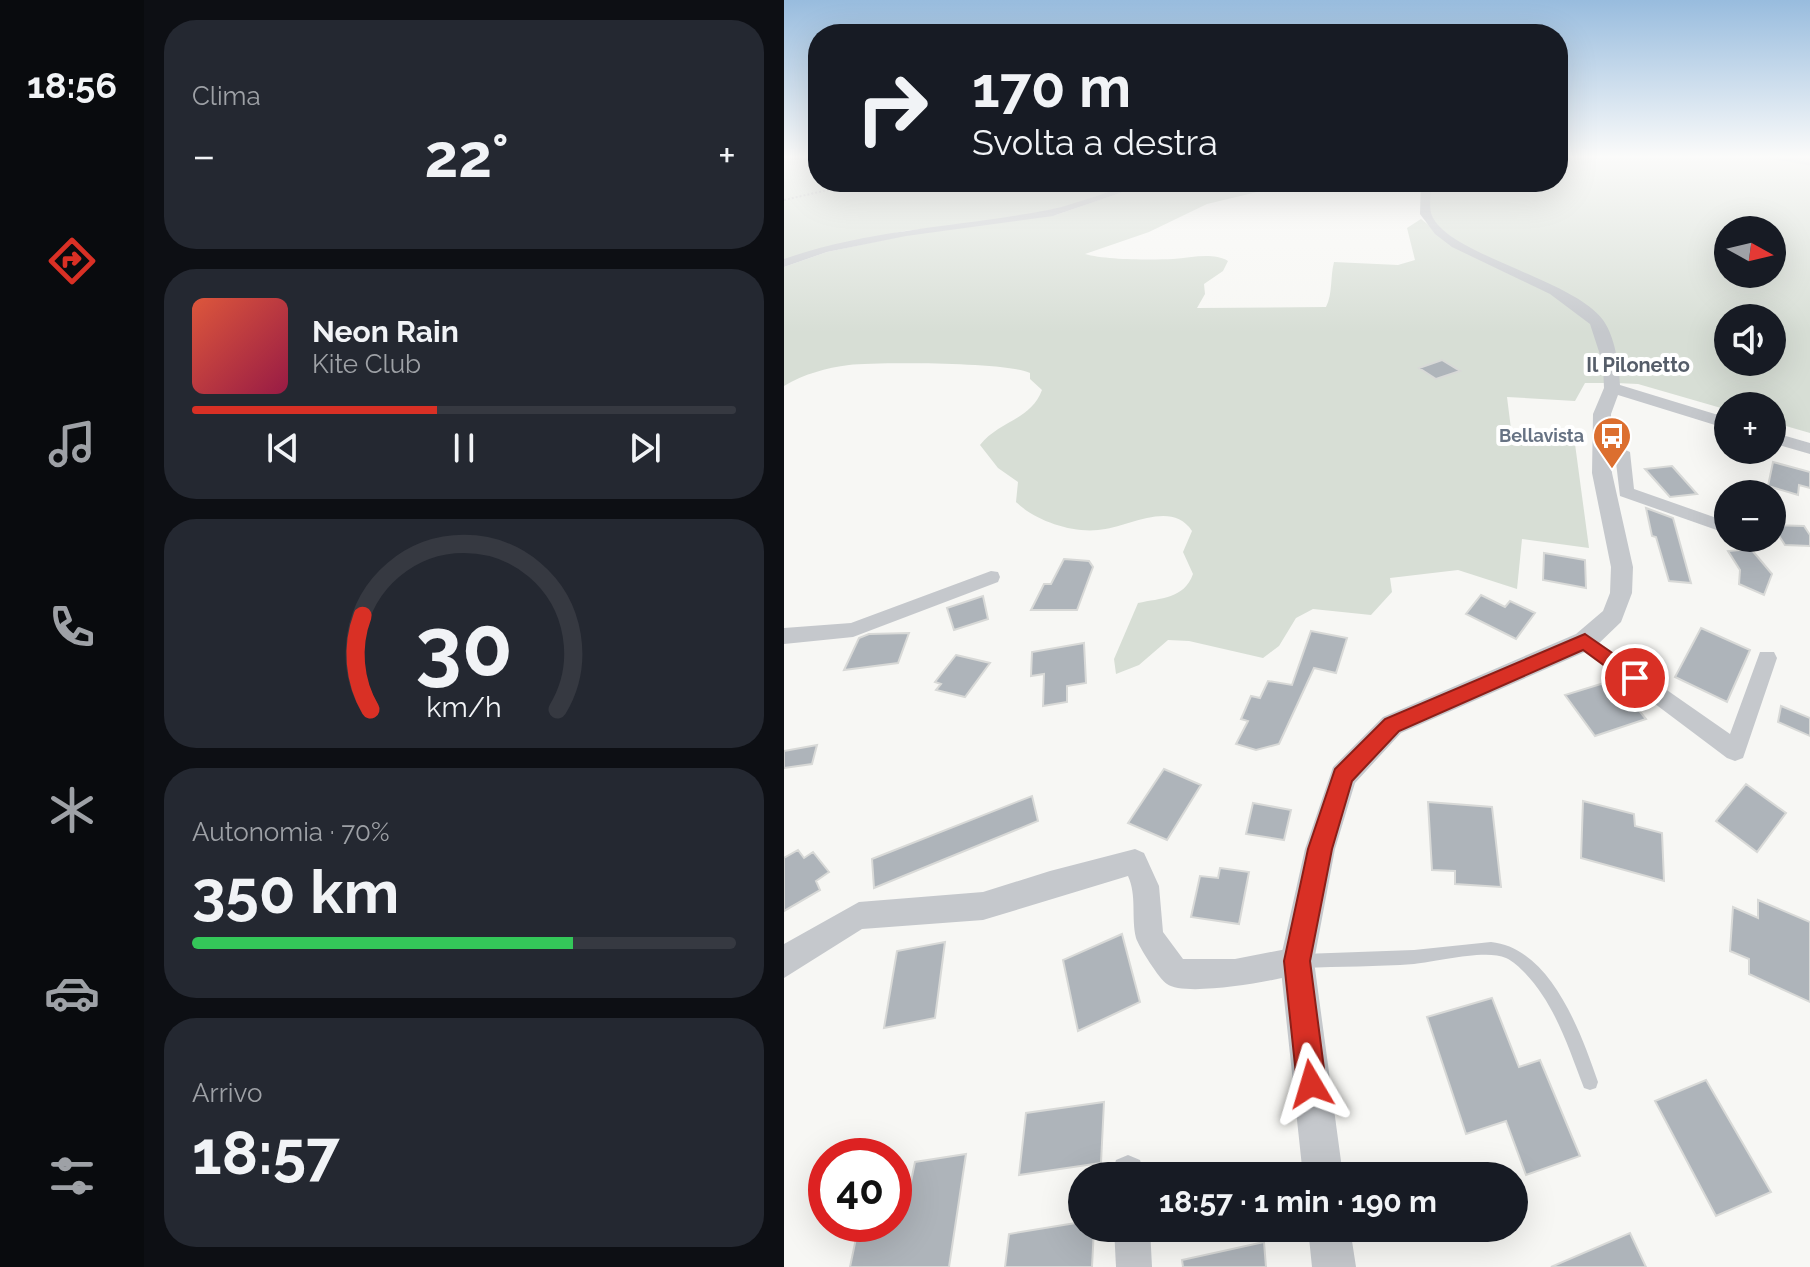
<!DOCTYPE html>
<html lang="it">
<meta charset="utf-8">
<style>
body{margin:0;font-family:Raleway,sans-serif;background:#242831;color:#f1f3f6;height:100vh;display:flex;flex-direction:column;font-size:30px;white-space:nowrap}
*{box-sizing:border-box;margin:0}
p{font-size:26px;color:#9ea1a6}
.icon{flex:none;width:44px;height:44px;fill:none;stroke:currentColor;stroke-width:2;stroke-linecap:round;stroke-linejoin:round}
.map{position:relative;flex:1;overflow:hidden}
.drawer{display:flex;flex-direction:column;gap:20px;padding:20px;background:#0d0f14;width:640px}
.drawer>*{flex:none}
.guide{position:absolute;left:24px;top:24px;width:760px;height:168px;border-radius:32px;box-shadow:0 8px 32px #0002;background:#171b24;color:#f1f3f6;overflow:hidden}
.needle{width:52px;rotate:98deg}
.controls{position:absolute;left:930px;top:216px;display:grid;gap:16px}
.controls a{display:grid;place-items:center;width:72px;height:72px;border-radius:50%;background:#171b24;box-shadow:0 8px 32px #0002;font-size:40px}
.speed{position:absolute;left:24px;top:1138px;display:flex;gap:16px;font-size:40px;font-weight:700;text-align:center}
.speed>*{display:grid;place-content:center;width:104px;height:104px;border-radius:50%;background:#171b24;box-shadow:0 8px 32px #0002;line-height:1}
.speed .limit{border:12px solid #d22;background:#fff;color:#111}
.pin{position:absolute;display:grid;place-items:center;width:68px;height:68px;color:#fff;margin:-34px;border:4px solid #fff;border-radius:50%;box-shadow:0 2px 8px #0007}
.me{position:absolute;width:88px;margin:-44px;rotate:353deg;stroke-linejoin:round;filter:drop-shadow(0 0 6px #0008)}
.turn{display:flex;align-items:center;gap:28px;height:168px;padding:0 32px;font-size:36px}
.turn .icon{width:104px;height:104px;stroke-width:2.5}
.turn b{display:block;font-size:56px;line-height:68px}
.big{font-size:60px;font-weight:700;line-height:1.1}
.drawer .tile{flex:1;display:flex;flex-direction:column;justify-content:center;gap:12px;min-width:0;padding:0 28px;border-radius:32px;background:#242831}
.drawer .dial{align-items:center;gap:0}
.dial svg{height:208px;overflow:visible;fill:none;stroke:#363941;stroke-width:7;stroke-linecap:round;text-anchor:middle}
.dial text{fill:#f1f3f6;stroke:none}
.song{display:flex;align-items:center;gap:24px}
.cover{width:96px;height:96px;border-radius:12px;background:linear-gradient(135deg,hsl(10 70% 55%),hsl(340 70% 35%))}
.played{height:8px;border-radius:4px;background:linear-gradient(90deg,#d93025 45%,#363941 45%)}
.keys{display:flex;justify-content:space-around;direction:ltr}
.heat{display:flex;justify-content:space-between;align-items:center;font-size:44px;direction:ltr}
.charge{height:12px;border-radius:6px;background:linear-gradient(90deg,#34c759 70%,#363941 0)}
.trip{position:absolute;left:284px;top:1162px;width:460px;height:80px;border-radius:40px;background:#171b24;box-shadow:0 8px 32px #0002;font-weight:700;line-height:80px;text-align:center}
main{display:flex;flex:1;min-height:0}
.tab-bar{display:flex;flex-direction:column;width:144px;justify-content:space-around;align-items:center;background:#090b0e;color:#9ea1a6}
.tab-bar .icon{width:56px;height:56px}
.tab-bar .on{color:#d93025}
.tab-bar b{font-size:36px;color:#f1f3f6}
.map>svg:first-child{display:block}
</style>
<main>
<nav class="tab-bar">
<b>18:56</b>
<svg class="icon on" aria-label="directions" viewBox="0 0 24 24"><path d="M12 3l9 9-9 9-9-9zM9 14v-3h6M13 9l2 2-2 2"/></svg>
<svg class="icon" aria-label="music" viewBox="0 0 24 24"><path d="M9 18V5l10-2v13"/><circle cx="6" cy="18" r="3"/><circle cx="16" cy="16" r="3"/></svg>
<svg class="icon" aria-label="phone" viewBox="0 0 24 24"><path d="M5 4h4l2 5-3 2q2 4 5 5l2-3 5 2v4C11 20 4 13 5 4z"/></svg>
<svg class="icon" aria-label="climate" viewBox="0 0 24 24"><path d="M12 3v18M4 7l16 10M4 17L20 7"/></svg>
<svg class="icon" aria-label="car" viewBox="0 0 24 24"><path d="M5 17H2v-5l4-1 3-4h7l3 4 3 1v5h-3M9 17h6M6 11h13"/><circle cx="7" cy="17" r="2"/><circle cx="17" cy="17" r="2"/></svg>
<svg class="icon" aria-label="filters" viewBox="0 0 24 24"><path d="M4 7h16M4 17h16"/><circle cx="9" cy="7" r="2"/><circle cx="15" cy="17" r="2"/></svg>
</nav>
<section class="drawer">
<div class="tile"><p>Clima</p>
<div class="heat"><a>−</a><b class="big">22°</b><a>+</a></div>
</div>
<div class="tile">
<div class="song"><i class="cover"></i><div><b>Neon Rain</b><p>Kite Club</p></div></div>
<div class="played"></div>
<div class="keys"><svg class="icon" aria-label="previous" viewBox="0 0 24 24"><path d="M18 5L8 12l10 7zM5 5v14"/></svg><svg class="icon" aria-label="pause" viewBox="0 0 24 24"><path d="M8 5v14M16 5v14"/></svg><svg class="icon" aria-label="next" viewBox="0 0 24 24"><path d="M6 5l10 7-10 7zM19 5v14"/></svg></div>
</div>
<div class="tile dial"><svg viewBox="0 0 100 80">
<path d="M14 69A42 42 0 1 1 86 69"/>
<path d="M14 69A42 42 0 0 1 11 33" stroke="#d93025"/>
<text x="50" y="56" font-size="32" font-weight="700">30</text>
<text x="50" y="72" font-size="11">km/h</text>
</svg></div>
<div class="tile"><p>Autonomia · 70%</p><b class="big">350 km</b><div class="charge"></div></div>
<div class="tile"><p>Arrivo</p><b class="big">18:57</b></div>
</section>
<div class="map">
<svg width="1026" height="1267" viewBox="0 0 1026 1267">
<rect width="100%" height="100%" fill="#f7f7f4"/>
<path fill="#d7ded5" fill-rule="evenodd" d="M0 156H34V182H393L341 186 285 206 224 219 121 231 38 248 0 260Z
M774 156H1026V433L988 422V406H944V410L854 384 832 383 819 322 676 243 645 221 646 182H774ZM944 230H988V274H944ZM944 318H988V362H944Z
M426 182H483L473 192 423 204 365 232 301 254C321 260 368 260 389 259 407 258 428 252 444 261L439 271 420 284 421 294 413 308 542 307C549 293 546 277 550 262L614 265 631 260 623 228 637 219 670 245 768 292 810 322 817 342 821 383H801L791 401 723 397 727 429 791 444 805 548 738 539 733 589 674 570 606 578 608 592 587 615 529 609 512 618 495 646 479 658 405 641 384 640 355 665 332 674 330 659 354 603C377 598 400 599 409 574L399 552 408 531C387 499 344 528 314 530 287 533 250 520 232 502L234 482 214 468 196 445C215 421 247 420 258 390L246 379V373C225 362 93 362 65 365 42 368 20 374 0 386V267L43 252 123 235 272 215 347 189Z"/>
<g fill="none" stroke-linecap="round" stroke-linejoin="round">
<path stroke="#c0c8cf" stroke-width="3" d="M979 156 1026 164"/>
</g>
<path fill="#aeb4ba" stroke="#d8d9d7" stroke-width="2" d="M658 360 676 371 652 379 635 368Z
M989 462 1026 472V488L1015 485 1014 495 984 486Z
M888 466 913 494 886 497 861 469Z
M862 508 889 518 907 583 885 581 872 537 868 536Z
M988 525 1020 526 1026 535V546L1001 545Z
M967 549 988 574 980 595 955 584 956 570 944 551Z
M760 553 801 560 802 588 759 580Z
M280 559 305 561 309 567 293 610H247L260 584H267Z
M697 595 721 607 726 601 751 613 732 639 682 614Z
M199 596 204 619 170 630 163 608Z
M917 628 966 650 943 702 891 677Z
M527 631 563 638 552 673 530 668 495 744 472 750 452 744 464 721 457 719 467 696 476 698 484 681 508 685Z
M125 633 114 663 60 670 75 638 85 634Z
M300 643 302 683 283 686V702L259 706 260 674 247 676 248 652Z
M172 655 206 663 181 697 152 690 157 684 151 682Z
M830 680 862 719 811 736 781 695Z
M997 706 1026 718V736L994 722Z
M33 745 28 764 0 768V751Z
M380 769 417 785 383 840 344 823Z
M962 784 1002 813 973 852 932 821Z
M248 796 254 821 90 888 88 859Z
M799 801 850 814 851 826 878 833 880 881 797 858Z
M644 802 708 807 717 887 671 884V871L648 870Z
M469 803 507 810 500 840 462 834Z
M14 850 20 858 29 852 45 872 32 881 36 890 0 911V858Z
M436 868 465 872 455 924 407 917 416 876 434 878Z
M974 900 1026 922V1002L965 974V959L946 951 949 907 974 918Z
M338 934 356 1002 294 1031 279 960Z
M161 942 151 1018 100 1028 113 951Z
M708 998 735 1067 756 1060 796 1156 742 1175 722 1121 682 1134 643 1017Z
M922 1080 987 1192 932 1216 871 1101Z
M320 1102 317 1163 235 1175 242 1113Z
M182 1154 165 1267H66L75 1224H110V1198L124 1196 131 1162Z
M298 1222V1228H310L308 1267H221L225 1234Z
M846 1233 862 1267H767Z
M480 1242 482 1267H399L398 1260Z"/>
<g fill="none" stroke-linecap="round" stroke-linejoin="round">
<path stroke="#bfc0c3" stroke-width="2" stroke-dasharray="2 2" stroke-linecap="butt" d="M0 200 79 182"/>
<path fill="#c5c8cc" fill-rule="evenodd" d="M533 182H543L490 191 488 190Z
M707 942C767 948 797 1033 814 1082L812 1088 806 1090 800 1088C784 1047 772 1006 741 973 736 968 729 961 722 958 701 949 653 962 630 964 593 967 556 966 519 968L514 966 512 961 514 956 519 954 630 950Z"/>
<path fill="#c5c8cc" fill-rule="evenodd" d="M818 439 846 452 850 489 944 522V534L836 496 831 454 810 444Z
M207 571 214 572 216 577 214 582 69 637 0 644V628L67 623Z
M801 633 946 734 976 652H990L993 658 959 758 951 761 943 758 794 646 791 641 794 636Z
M351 849 360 853 375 886 379 932 399 959H451L513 947 523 951 527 961 523 971C501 980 401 998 383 984 375 979 355 947 352 938 347 917 353 896 344 876L199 920 78 929 0 978V944L75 902 199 892 266 871Z
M344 1155 356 1160 361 1176H327L332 1160Z
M330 1228H366L368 1267H332Z"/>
<path fill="#c5c8cc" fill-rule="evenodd" d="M370 182H416L411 185 345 190 269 216 122 236 43 252 0 267V259C86 229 176 227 264 210 301 203 332 185 370 182Z
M637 182H647C647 191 645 204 647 213 659 254 788 278 819 320 831 337 835 365 836 385L944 418V429L834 395 827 414 828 473 849 567 848 593 837 622 810 648 617 733 571 783 551 849 530 961 559 1176H519L496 961 521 849 549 767 599 717 792 634 819 611 826 593 827 567 808 473 809 414 820 388 819 364 806 324 766 294 668 247 651 234 636 214Z
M988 432 1026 443V454L988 443Z
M524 1228H566L572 1267H528Z"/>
</g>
<linearGradient id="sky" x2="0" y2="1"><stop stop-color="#98bcde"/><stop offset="0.47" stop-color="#fbfbfa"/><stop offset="1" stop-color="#fbfbfa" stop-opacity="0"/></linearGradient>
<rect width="1026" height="333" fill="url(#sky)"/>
<path fill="#d93025" stroke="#8d1f18" stroke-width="2" d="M801 634 857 673 860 678 857 683H844L799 650 615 731 568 781 548 849 526 961 542 1084 538 1094 527 1098 517 1094 513 1084 500 961 524 849 551 769 601 719Z"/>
<defs>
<g id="bus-pin" transform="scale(2)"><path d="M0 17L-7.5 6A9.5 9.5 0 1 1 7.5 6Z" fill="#dc6f2f" stroke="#fff"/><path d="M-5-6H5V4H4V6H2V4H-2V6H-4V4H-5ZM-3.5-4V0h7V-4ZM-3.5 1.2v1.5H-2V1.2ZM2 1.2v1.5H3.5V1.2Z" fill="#fff"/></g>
</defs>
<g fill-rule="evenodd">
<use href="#bus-pin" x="828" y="436"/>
</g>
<g text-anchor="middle" stroke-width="8" stroke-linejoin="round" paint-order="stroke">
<g font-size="18" font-weight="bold" fill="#677384" stroke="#fff" text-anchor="end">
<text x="800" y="442">Bellavista</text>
</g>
<g font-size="20" font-weight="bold" fill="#555d69" stroke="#fff">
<text x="854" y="372">Il Pilonetto</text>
</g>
</g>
</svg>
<div class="controls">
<a><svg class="needle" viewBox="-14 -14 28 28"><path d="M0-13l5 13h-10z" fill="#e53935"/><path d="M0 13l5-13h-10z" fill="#9ea1a6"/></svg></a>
<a><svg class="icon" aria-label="sound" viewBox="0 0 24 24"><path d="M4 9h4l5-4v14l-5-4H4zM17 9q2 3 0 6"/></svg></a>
<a>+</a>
<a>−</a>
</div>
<div class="speed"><div class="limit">40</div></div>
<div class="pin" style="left:851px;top:678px;background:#d93025"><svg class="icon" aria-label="arrive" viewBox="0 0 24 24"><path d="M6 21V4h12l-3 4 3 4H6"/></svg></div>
<svg class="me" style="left:527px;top:1084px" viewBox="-20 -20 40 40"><path d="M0-17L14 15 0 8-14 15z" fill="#d93025" stroke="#fff" stroke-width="4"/></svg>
<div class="trip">18:57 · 1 min · 190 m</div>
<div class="guide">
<div class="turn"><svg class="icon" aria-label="right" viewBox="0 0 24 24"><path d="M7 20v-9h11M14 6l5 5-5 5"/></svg><div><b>170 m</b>Svolta a destra</div></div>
</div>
</div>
</main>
